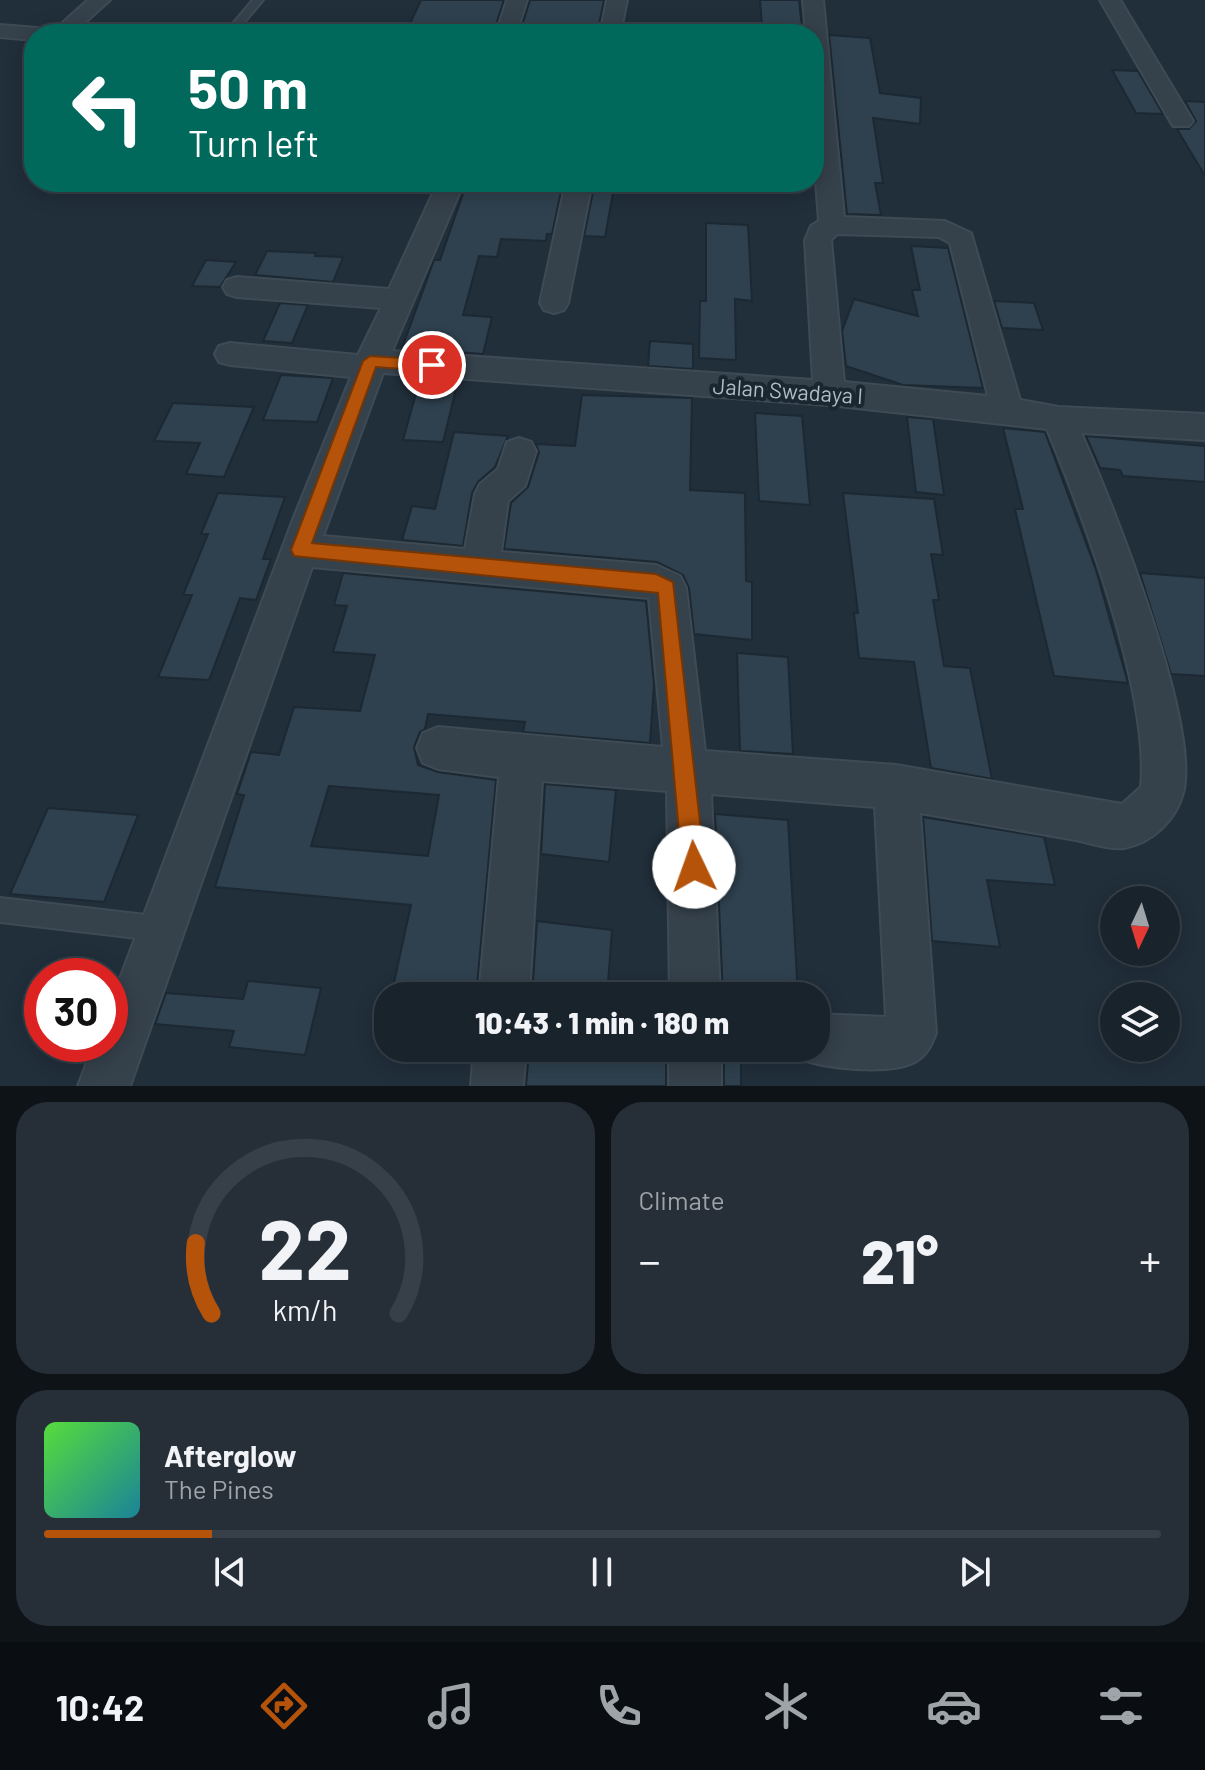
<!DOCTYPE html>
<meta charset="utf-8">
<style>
body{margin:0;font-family:Barlow,sans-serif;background:#262f38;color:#f1f3f6;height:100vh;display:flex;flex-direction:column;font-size:30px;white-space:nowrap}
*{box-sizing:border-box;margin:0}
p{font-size:26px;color:#9fa4a9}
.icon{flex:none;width:44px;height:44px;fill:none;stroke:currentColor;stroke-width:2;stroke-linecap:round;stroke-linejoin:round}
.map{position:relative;height:1086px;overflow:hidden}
.details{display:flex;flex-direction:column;gap:16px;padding:16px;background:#0e1318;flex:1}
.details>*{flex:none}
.top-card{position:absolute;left:24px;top:24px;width:800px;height:168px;border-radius:32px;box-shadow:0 4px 20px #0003,0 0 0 2px #374048;background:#00695c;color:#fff;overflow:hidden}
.needle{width:52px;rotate:184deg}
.buttons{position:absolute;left:1100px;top:886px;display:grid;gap:16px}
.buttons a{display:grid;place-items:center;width:80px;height:80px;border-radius:50%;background:#19232c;box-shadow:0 4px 20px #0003,0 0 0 2px #374048;font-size:40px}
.speed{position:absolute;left:24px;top:958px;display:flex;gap:16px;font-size:40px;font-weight:700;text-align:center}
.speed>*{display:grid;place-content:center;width:104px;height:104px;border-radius:50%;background:#19232c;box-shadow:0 4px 20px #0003,0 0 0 2px #374048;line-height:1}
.speed .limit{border:12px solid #d22;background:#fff;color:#111}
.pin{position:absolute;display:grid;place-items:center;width:68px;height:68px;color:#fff;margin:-34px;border:4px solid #fff;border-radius:50%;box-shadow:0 2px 8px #0007}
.me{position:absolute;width:88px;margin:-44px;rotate:357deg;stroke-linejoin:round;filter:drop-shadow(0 0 6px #0008)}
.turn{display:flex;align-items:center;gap:28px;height:168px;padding:0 32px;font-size:36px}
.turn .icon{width:104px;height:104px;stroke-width:2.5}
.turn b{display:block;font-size:56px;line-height:68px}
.big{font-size:60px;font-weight:800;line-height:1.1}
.details .widget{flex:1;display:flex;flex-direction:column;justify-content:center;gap:12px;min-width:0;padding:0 28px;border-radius:32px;background:#262f38}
.details .dial{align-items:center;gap:0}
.dial svg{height:208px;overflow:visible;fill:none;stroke:#374048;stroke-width:7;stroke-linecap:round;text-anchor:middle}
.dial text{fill:#f1f3f6;stroke:none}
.song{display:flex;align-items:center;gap:24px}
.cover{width:96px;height:96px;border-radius:12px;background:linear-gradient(135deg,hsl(110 70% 55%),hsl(190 70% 35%))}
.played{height:8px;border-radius:4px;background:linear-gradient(90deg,#b45309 15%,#374048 15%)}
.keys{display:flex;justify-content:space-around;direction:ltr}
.heat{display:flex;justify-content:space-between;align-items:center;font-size:44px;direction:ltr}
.details .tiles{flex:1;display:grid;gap:16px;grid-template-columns:1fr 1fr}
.widget:last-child{grid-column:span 2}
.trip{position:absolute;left:374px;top:982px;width:456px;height:80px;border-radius:32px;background:#19232c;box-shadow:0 4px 20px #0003,0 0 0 2px #374048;font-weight:800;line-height:80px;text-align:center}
.tabs{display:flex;height:128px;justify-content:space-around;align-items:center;background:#0a0e12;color:#9fa4a9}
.tabs .icon{width:56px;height:56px}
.tabs .selected{color:#b45309}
.tabs b{font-size:36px;color:#f1f3f6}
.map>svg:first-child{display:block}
</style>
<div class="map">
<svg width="1205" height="1086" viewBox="0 0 1205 1086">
<rect width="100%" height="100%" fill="#212f3b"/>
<path fill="#2f414f" stroke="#1c2832" stroke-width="2" fill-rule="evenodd" d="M421 0H504L494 31 445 29 437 34H405Z
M530 0H604L597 34 520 32Z
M760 0H799L802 28 762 26Z
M829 35 870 38 880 93 921 98 920 124 873 118 883 183H875L881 215 847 214Z
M1112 70 1138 71 1163 114 1136 113Z
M1185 101 1205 102V176L1177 129H1189L1196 121Z
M467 182H563L552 234H547L546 241 501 239 497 257 479 256 463 315 492 317 483 354 402 348 434 260H440Z
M595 182H615L605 237 584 236Z
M706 223 748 225 752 301 735 299 736 360 699 358 700 301H706Z
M911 246 948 248 983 388 903 385 846 366 842 331 854 299 918 316 912 290H920Z
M267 251 316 253 315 256 343 257 333 282 255 275Z
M206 260 236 262 220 287 192 286Z
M994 301 1034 303 1043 330 1002 328Z
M280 303 308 305 292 343 263 341Z
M650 341 693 344V369L648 366Z
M281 375 333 378 317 422 263 420Z
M420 379 458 381 443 442 403 440Z
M582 395 692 398 690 490 745 493 746 581 752 582V640L694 634 689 588 683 575 657 562 504 549 511 503 528 487 539 452 536 444 575 446Z
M173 403 254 407 224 477 186 474 200 443 154 441Z
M755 413 802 416 810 505 759 501Z
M907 417 933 419 944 495 916 492Z
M1003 428 1045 432 1096 570 1128 683 1054 676 1015 509H1023Z
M454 432 508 436 495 467 478 482 472 493 463 546 402 540 412 506 435 509Z
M1086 436 1205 446V482L1123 476 1120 470 1100 468Z
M218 493 285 497 263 559H271L256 600 240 598 209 680 158 677 192 595H183L208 534H201Z
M843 493 934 499 943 555 931 554 939 600H933L944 666 970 668 992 779 931 768 914 662 859 658 854 613H858Z
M343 573 646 601 654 684 650 743 523 732 525 722 428 714 425 729 420 732 414 747 418 765 438 772 496 780 476 996H391L411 905 215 887 244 795 237 794 251 752 279 755 294 707 360 711 375 655 333 652 347 606 334 605ZM329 786 439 795 428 856 311 846Z
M1140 573 1205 578V676L1171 674Z
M737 653 788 657 793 754 740 751Z
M545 784 616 790 609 862 541 854Z
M48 808 138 815 104 902 10 894Z
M715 814 788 820 798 996H723Z
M923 817 1044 837 1055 885 987 880 1000 947 932 941Z
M537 921 612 930 607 996H532Z
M248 981 321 988 305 1055 229 1047 234 1031 155 1024 166 993 243 999Z
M608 1048H666V1086H526L529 1052 607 1059Z
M724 1053 741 1055V1086H724Z"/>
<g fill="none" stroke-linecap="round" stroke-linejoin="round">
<g stroke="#3e4a54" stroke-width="4">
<path id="service" d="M253 0H263L234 34H224Z
M0 898 163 917 171 921 175 929 171 937 163 941 0 922Z"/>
</g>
<g stroke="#3e4a54" stroke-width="4">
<path id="minor" d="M88 0H110L72 34H50Z
M507 0H527L516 34H496Z
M607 0H627L620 34H600Z
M803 0H823L844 217 945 221 971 233 1020 400 1059 407 1205 414V440L1081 433C1112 501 1201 726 1183 793 1176 820 1152 843 1124 848 1110 850 1090 843 1076 840 1024 831 972 822 920 813L936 1033C931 1046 927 1055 915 1062 890 1075 823 1069 798 1058L794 1048H816V1014L886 1017 875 807 711 794 720 996H670L667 791 542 781 529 996H479L499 777 438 769 423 763 417 748 423 733 438 727 663 747 649 598 312 567 130 1086H78L94 1044H110V1005L294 517 351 377 230 365 219 362 215 354 219 346 230 343 358 355 381 308 237 297 227 294 223 287 227 280 237 277 389 289 438 182H464L392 351 813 380 805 240 811 226 819 221 814 155V34H806ZM837 234 939 237 950 243 988 396 844 382 831 240ZM383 373 829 405 1047 429C1084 518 1150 694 1141 787L1122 804 896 765 705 751 686 588 680 576 656 565 501 552 508 501 525 486 536 451 531 442 519 438 507 442 498 469 480 484 475 494 465 549 323 536Z
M1100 0H1120L1193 121 1189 126H1173Z
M0 25 38 28 48 34H34V40L0 37Z
M566 182H592L568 303 564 310 554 313 544 310 540 303Z
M474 1048H526L523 1086H471Z
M669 1048H721V1086H669Z"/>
</g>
<use href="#service" fill="#35414b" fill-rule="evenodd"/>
<use href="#minor" fill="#35414b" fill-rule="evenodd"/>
</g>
<path fill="#b45309" stroke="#753606" stroke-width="2" d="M370 356 432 360 439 365 432 371 376 367 312 543 656 574 673 582 705 867 702 875 694 879 686 875 682 867 658 593 294 556 291 550 363 361Z"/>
<g text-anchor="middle" stroke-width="8" stroke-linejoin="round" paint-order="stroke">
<g font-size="22" fill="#afbcc7" stroke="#1a2630">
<text transform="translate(788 391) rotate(4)" y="8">Jalan Swadaya I</text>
</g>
</g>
</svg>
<div class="buttons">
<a><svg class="needle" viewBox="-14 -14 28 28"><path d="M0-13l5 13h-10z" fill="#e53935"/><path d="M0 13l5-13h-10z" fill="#9fa4a9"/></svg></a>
<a><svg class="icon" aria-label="layers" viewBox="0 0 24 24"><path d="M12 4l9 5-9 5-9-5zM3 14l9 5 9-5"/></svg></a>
</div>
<div class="speed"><div class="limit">30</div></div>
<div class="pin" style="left:432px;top:365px;background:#d93025"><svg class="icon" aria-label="arrive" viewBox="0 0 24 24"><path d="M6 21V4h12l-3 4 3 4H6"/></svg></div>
<svg class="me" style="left:694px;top:867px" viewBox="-20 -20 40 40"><circle r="19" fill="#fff"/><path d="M0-13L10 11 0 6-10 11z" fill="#b45309"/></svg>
<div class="trip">10:43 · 1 min · 180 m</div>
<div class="top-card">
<div class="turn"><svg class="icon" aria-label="left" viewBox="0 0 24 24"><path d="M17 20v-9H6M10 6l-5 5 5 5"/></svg><div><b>50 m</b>Turn left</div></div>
</div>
</div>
<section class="details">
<div class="tiles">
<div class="widget dial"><svg viewBox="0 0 100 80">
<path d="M14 69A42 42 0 1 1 86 69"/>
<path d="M14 69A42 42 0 0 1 8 42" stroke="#b45309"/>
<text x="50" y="56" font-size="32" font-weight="700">22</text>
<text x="50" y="72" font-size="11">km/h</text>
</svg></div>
<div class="widget"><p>Climate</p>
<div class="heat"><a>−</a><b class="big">21°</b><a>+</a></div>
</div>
<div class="widget">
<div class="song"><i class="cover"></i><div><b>Afterglow</b><p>The Pines</p></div></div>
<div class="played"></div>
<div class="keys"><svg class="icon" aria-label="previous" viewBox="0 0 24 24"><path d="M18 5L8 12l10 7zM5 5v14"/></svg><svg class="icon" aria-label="pause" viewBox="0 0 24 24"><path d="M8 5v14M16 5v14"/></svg><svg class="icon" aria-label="next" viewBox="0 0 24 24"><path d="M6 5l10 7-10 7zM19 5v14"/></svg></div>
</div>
</div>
</section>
<nav class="tabs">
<b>10:42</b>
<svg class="icon selected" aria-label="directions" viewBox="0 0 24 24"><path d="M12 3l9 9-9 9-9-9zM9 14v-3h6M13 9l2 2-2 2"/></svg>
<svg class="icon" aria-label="music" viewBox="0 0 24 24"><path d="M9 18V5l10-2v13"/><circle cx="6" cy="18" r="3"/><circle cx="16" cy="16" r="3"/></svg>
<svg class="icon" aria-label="phone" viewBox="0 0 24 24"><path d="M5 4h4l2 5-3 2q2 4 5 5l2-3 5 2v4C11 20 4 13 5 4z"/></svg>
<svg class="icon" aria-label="climate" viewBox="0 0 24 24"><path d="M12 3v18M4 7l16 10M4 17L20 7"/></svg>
<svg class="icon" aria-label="car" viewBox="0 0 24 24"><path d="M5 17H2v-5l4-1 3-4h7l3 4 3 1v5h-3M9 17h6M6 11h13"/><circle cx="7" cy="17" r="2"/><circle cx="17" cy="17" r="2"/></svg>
<svg class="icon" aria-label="filters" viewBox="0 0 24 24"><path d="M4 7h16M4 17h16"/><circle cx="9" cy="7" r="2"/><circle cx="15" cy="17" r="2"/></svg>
</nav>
